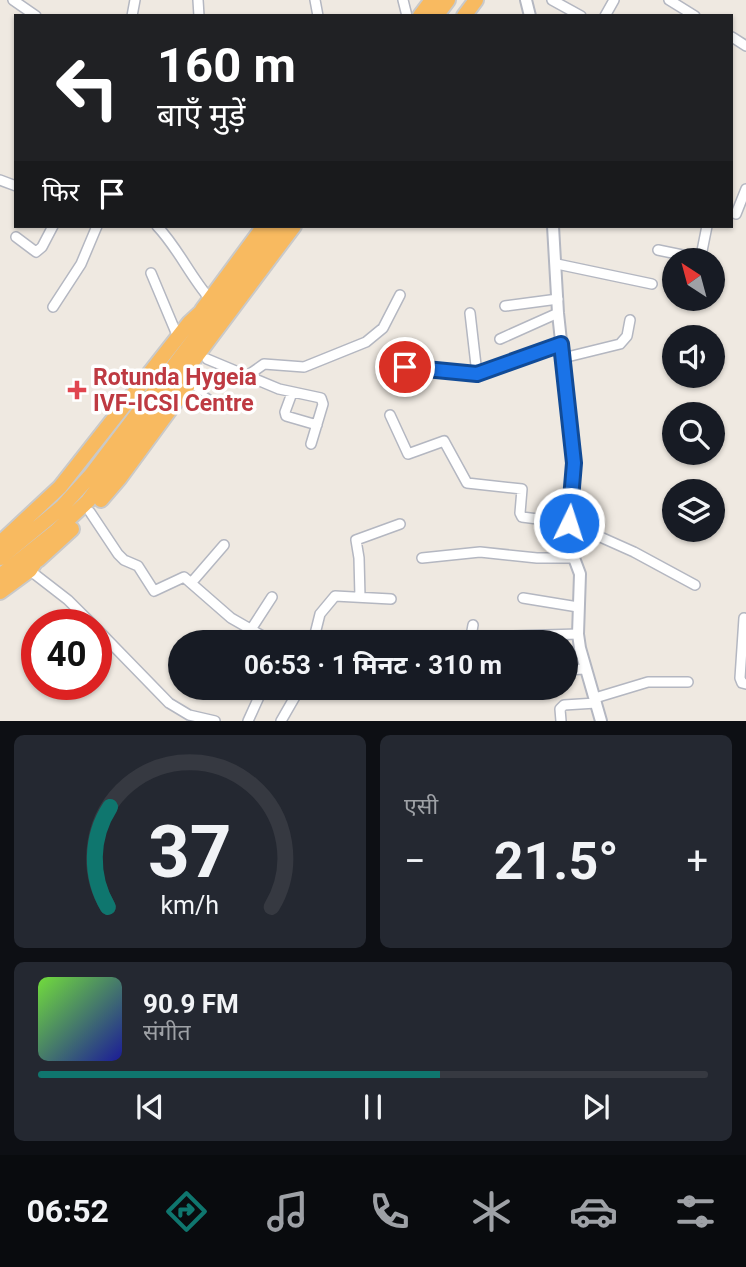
<!DOCTYPE html>
<html lang="hi">
<meta charset="utf-8">
<style>
body{margin:0;font-family:Roboto,"Noto Sans Devanagari",sans-serif;background:#242831;color:#f1f3f6;height:100vh;display:flex;flex-direction:column;font-size:26px;white-space:nowrap}
*{box-sizing:border-box;margin:0}
p{font-size:23px;color:#9ea1a6}
.icon{flex:none;width:38px;height:38px;fill:none;stroke:currentColor;stroke-width:2;stroke-linecap:round;stroke-linejoin:round}
.map{position:relative;height:721px;overflow:hidden}
.panel{display:flex;flex-direction:column;gap:14px;padding:14px;background:#0d0f14;flex:1}
.panel>*{flex:none}
.hud{position:absolute;left:14px;top:14px;width:719px;height:214px;border-radius:0px;box-shadow:0 2px 5px #0004;background:#202124;color:#fff;overflow:hidden}
.needle{width:46px;rotate:324deg}
.fabs{position:absolute;left:662px;top:248px;display:grid;gap:14px}
.fabs a{display:grid;place-items:center;width:63px;height:63px;border-radius:50%;background:#171b24;box-shadow:0 2px 5px #0004;font-size:35px}
.speed{position:absolute;left:21px;top:609px;display:flex;gap:14px;font-size:35px;font-weight:700;text-align:center}
.speed>*{display:grid;place-content:center;width:91px;height:91px;border-radius:50%;background:#171b24;box-shadow:0 2px 5px #0004;line-height:1}
.speed .limit{border:10px solid #d22;background:#fff;color:#111}
.pin{position:absolute;display:grid;place-items:center;width:60px;height:60px;color:#fff;margin:-30px;border:4px solid #fff;border-radius:50%;box-shadow:0 2px 7px #0007}
.me{position:absolute;width:77px;margin:-38px;rotate:4deg;stroke-linejoin:round;filter:drop-shadow(0 0 5px #0008)}
.turn{display:flex;align-items:center;gap:24px;height:147px;padding:0 28px;font-size:32px}
.turn .icon{width:91px;height:91px;stroke-width:2.5}
.turn b{display:block;font-size:49px;line-height:60px}
.then{display:flex;align-items:center;height:66px;padding:0 28px;background:#0003;gap:14px;font-size:26px}
.big{font-size:52px;font-weight:700;line-height:1.1}
.panel .tile{flex:1;display:flex;flex-direction:column;justify-content:center;gap:10px;min-width:0;padding:0 24px;border-radius:10px;background:#242831}
.panel .dial{align-items:center;gap:0}
.dial svg{height:182px;overflow:visible;fill:none;stroke:#363941;stroke-width:7;stroke-linecap:round;text-anchor:middle}
.dial text{fill:#f1f3f6;stroke:none}
.song{display:flex;align-items:center;gap:21px}
.cover{width:84px;height:84px;border-radius:10px;background:linear-gradient(135deg,hsl(100 70% 55%),hsl(240 70% 35%))}
.played{height:7px;border-radius:4px;background:linear-gradient(90deg,#0f766e 60%,#363941 60%)}
.keys{display:flex;justify-content:space-around;direction:ltr}
.heat{display:flex;justify-content:space-between;align-items:center;font-size:38px;direction:ltr}
.panel .tiles{flex:1;display:grid;gap:14px;grid-template-columns:1fr 1fr}
.tile:last-child{grid-column:span 2}
.trip{position:absolute;left:168px;top:630px;width:410px;height:70px;border-radius:35px;background:#171b24;box-shadow:0 2px 5px #0004;font-weight:700;line-height:70px;text-align:center}
.tab-bar{display:flex;height:112px;justify-content:space-around;align-items:center;background:#090b0e;color:#9ea1a6}
.tab-bar .icon{width:49px;height:49px}
.tab-bar .active{color:#0f766e}
.tab-bar b{font-size:32px;color:#f1f3f6}
.map>svg:first-child{display:block}
</style>
<div class="map">
<svg width="746" height="721" viewBox="0 0 746 721">
<rect width="100%" height="100%" fill="#efe9e1"/>
<g fill="none" stroke-linecap="round" stroke-linejoin="round">
<g stroke="#b4b7c1" stroke-width="8">
<path id="service" d="M192 386 226 409"/>
</g>
<g stroke="#b4b7c1" stroke-width="12">
<path id="minor" d="M13 0 36 16
M198 0 199 16
M315 0 318 16
M403 0 407 16
M552 0 581 16
M669 0 695 16
M132 16 135 0
M605 16 614 0
M732 37 746 46
M0 180 16 186
M736 214 746 189
M157 226C178 248 190 276 210 299
M16 237 36 252 42 247 53 226
M658 250 697 258 701 256 707 226
M557 264 652 284
M151 273 177 335
M505 306 558 299
M53 307 81 264 97 226
M470 313 477 374
M500 339 558 313
M563 358 620 344 627 336 630 320
M207 359 279 389 321 398 323 404 311 444
M405 367 477 374 561 344
M247 376 264 364 304 367 366 342 383 328 400 295
M292 393 285 412 286 416 317 425
M390 415 408 454 444 441 467 483 522 489 520 513 522 517 569 523 634 552 695 585
M90 512 118 554 124 560 138 566 154 591 184 577 231 618 273 642
M422 558 480 552 537 558H574
M28 569 68 600 93 625
M192 582 224 545
M360 597 359 558 356 540 400 524
M523 598 578 607
M744 618 740 678 742 683 746 684
M96 628 169 703 189 715 215 721
M250 631 272 597
M513 636 578 634
M313 642 320 614 335 596 391 599
M470 642 473 625
M565 670 585 669
M595 698 648 682H688
M248 721 263 688
M281 721 300 688
M561 721 560 709 564 705 596 703"/>
</g>
<g stroke="#b4b7c1" stroke-width="14">
<path id="tertiary" d="M526 0 530 16
M553 226 558 313 574 463 569 523 574 558 580 574 578 634 580 648 601 721"/>
</g>
<g stroke="#c9c9c9" stroke-width="18">
<path id="trunk" d="M420 16 432 0
M436 16 448 0
M464 16 476 0
M202 310 264 226
M101 500 119 479 188 385
M0 543 60 487 189 323 202 311 221 305
M0 558 62 507 91 475 280 226
M38 560 72 529
M0 576 55 532 88 501 294 226
M0 592 30 570 41 553"/>
</g>
<use href="#service" stroke="#fff" stroke-width="4.5"/>
<use href="#minor" stroke="#fff" stroke-width="9"/>
<use href="#tertiary" stroke="#fff" stroke-width="10"/>
<use href="#trunk" stroke="#f8ba60" stroke-width="14"/>
</g>
<g fill="none" stroke-linecap="round" stroke-linejoin="round">
<g stroke="#114b97" stroke-width="18">
<path id="route" d="M405 367 477 374 561 344 574 463 569 523"/>
</g>
<use href="#route" stroke="#1a73e8" stroke-width="12"/>
</g>
<path fill="#e0444e" stroke="#fff" stroke-width="2.5" d="M73.5 379.5h7v7h7v7h-7v7h-7v-7h-7v-7h7z"/>
<g text-anchor="middle" stroke-width="7" stroke-linejoin="round" paint-order="stroke">
<g font-size="23" font-weight="bold" fill="#be3a42" stroke="#fff" text-anchor="start">
<text x="93" y="385">Rotunda Hygeia<tspan x="93" dy="26">IVF-ICSI Centre</tspan></text>
</g>
</g>
</svg>
<div class="fabs">
<a><svg class="needle" viewBox="-14 -14 28 28"><path d="M0-13l5 13h-10z" fill="#e53935"/><path d="M0 13l5-13h-10z" fill="#9ea1a6"/></svg></a>
<a><svg class="icon" aria-label="sound" viewBox="0 0 24 24"><path d="M4 9h4l5-4v14l-5-4H4zM17 9q2 3 0 6"/></svg></a>
<a><svg class="icon" aria-label="search" viewBox="0 0 24 24"><circle cx="10" cy="10" r="6"/><path d="M15 15l6 6"/></svg></a>
<a><svg class="icon" aria-label="layers" viewBox="0 0 24 24"><path d="M12 4l9 5-9 5-9-5zM3 14l9 5 9-5"/></svg></a>
</div>
<div class="speed"><div class="limit">40</div></div>
<div class="pin" style="left:405px;top:367px;background:#d93025"><svg class="icon" aria-label="arrive" viewBox="0 0 24 24"><path d="M6 21V4h12l-3 4 3 4H6"/></svg></div>
<svg class="me" style="left:569px;top:523px" viewBox="-20 -20 40 40"><circle r="17" fill="#1a73e8" stroke="#fff" stroke-width="3"/><path d="M0-11L8 9 0 5-8 9z" fill="#fff"/></svg>
<div class="trip">06:53 · 1 मिनट · 310 m</div>
<div class="hud">
<div class="turn"><svg class="icon" aria-label="left" viewBox="0 0 24 24"><path d="M17 20v-9H6M10 6l-5 5 5 5"/></svg><div><b>160 m</b>बाएँ मुड़ें</div></div>
<div class="then">फिर<svg class="icon" aria-label="arrive" viewBox="0 0 24 24"><path d="M6 21V4h12l-3 4 3 4H6"/></svg></div>
</div>
</div>
<section class="panel">
<div class="tiles">
<div class="tile dial"><svg viewBox="0 0 100 80">
<path d="M14 69A42 42 0 1 1 86 69"/>
<path d="M14 69A42 42 0 0 1 15 25" stroke="#0f766e"/>
<text x="50" y="56" font-size="32" font-weight="700">37</text>
<text x="50" y="72" font-size="11">km/h</text>
</svg></div>
<div class="tile"><p>एसी</p>
<div class="heat"><a>−</a><b class="big">21.5°</b><a>+</a></div>
</div>
<div class="tile">
<div class="song"><i class="cover"></i><div><b>90.9 FM</b><p>संगीत</p></div></div>
<div class="played"></div>
<div class="keys"><svg class="icon" aria-label="previous" viewBox="0 0 24 24"><path d="M18 5L8 12l10 7zM5 5v14"/></svg><svg class="icon" aria-label="pause" viewBox="0 0 24 24"><path d="M8 5v14M16 5v14"/></svg><svg class="icon" aria-label="next" viewBox="0 0 24 24"><path d="M6 5l10 7-10 7zM19 5v14"/></svg></div>
</div>
</div>
</section>
<nav class="tab-bar">
<b>06:52</b>
<svg class="icon active" aria-label="directions" viewBox="0 0 24 24"><path d="M12 3l9 9-9 9-9-9zM9 14v-3h6M13 9l2 2-2 2"/></svg>
<svg class="icon" aria-label="music" viewBox="0 0 24 24"><path d="M9 18V5l10-2v13"/><circle cx="6" cy="18" r="3"/><circle cx="16" cy="16" r="3"/></svg>
<svg class="icon" aria-label="phone" viewBox="0 0 24 24"><path d="M5 4h4l2 5-3 2q2 4 5 5l2-3 5 2v4C11 20 4 13 5 4z"/></svg>
<svg class="icon" aria-label="climate" viewBox="0 0 24 24"><path d="M12 3v18M4 7l16 10M4 17L20 7"/></svg>
<svg class="icon" aria-label="car" viewBox="0 0 24 24"><path d="M5 17H2v-5l4-1 3-4h7l3 4 3 1v5h-3M9 17h6M6 11h13"/><circle cx="7" cy="17" r="2"/><circle cx="17" cy="17" r="2"/></svg>
<svg class="icon" aria-label="filters" viewBox="0 0 24 24"><path d="M4 7h16M4 17h16"/><circle cx="9" cy="7" r="2"/><circle cx="15" cy="17" r="2"/></svg>
</nav>
